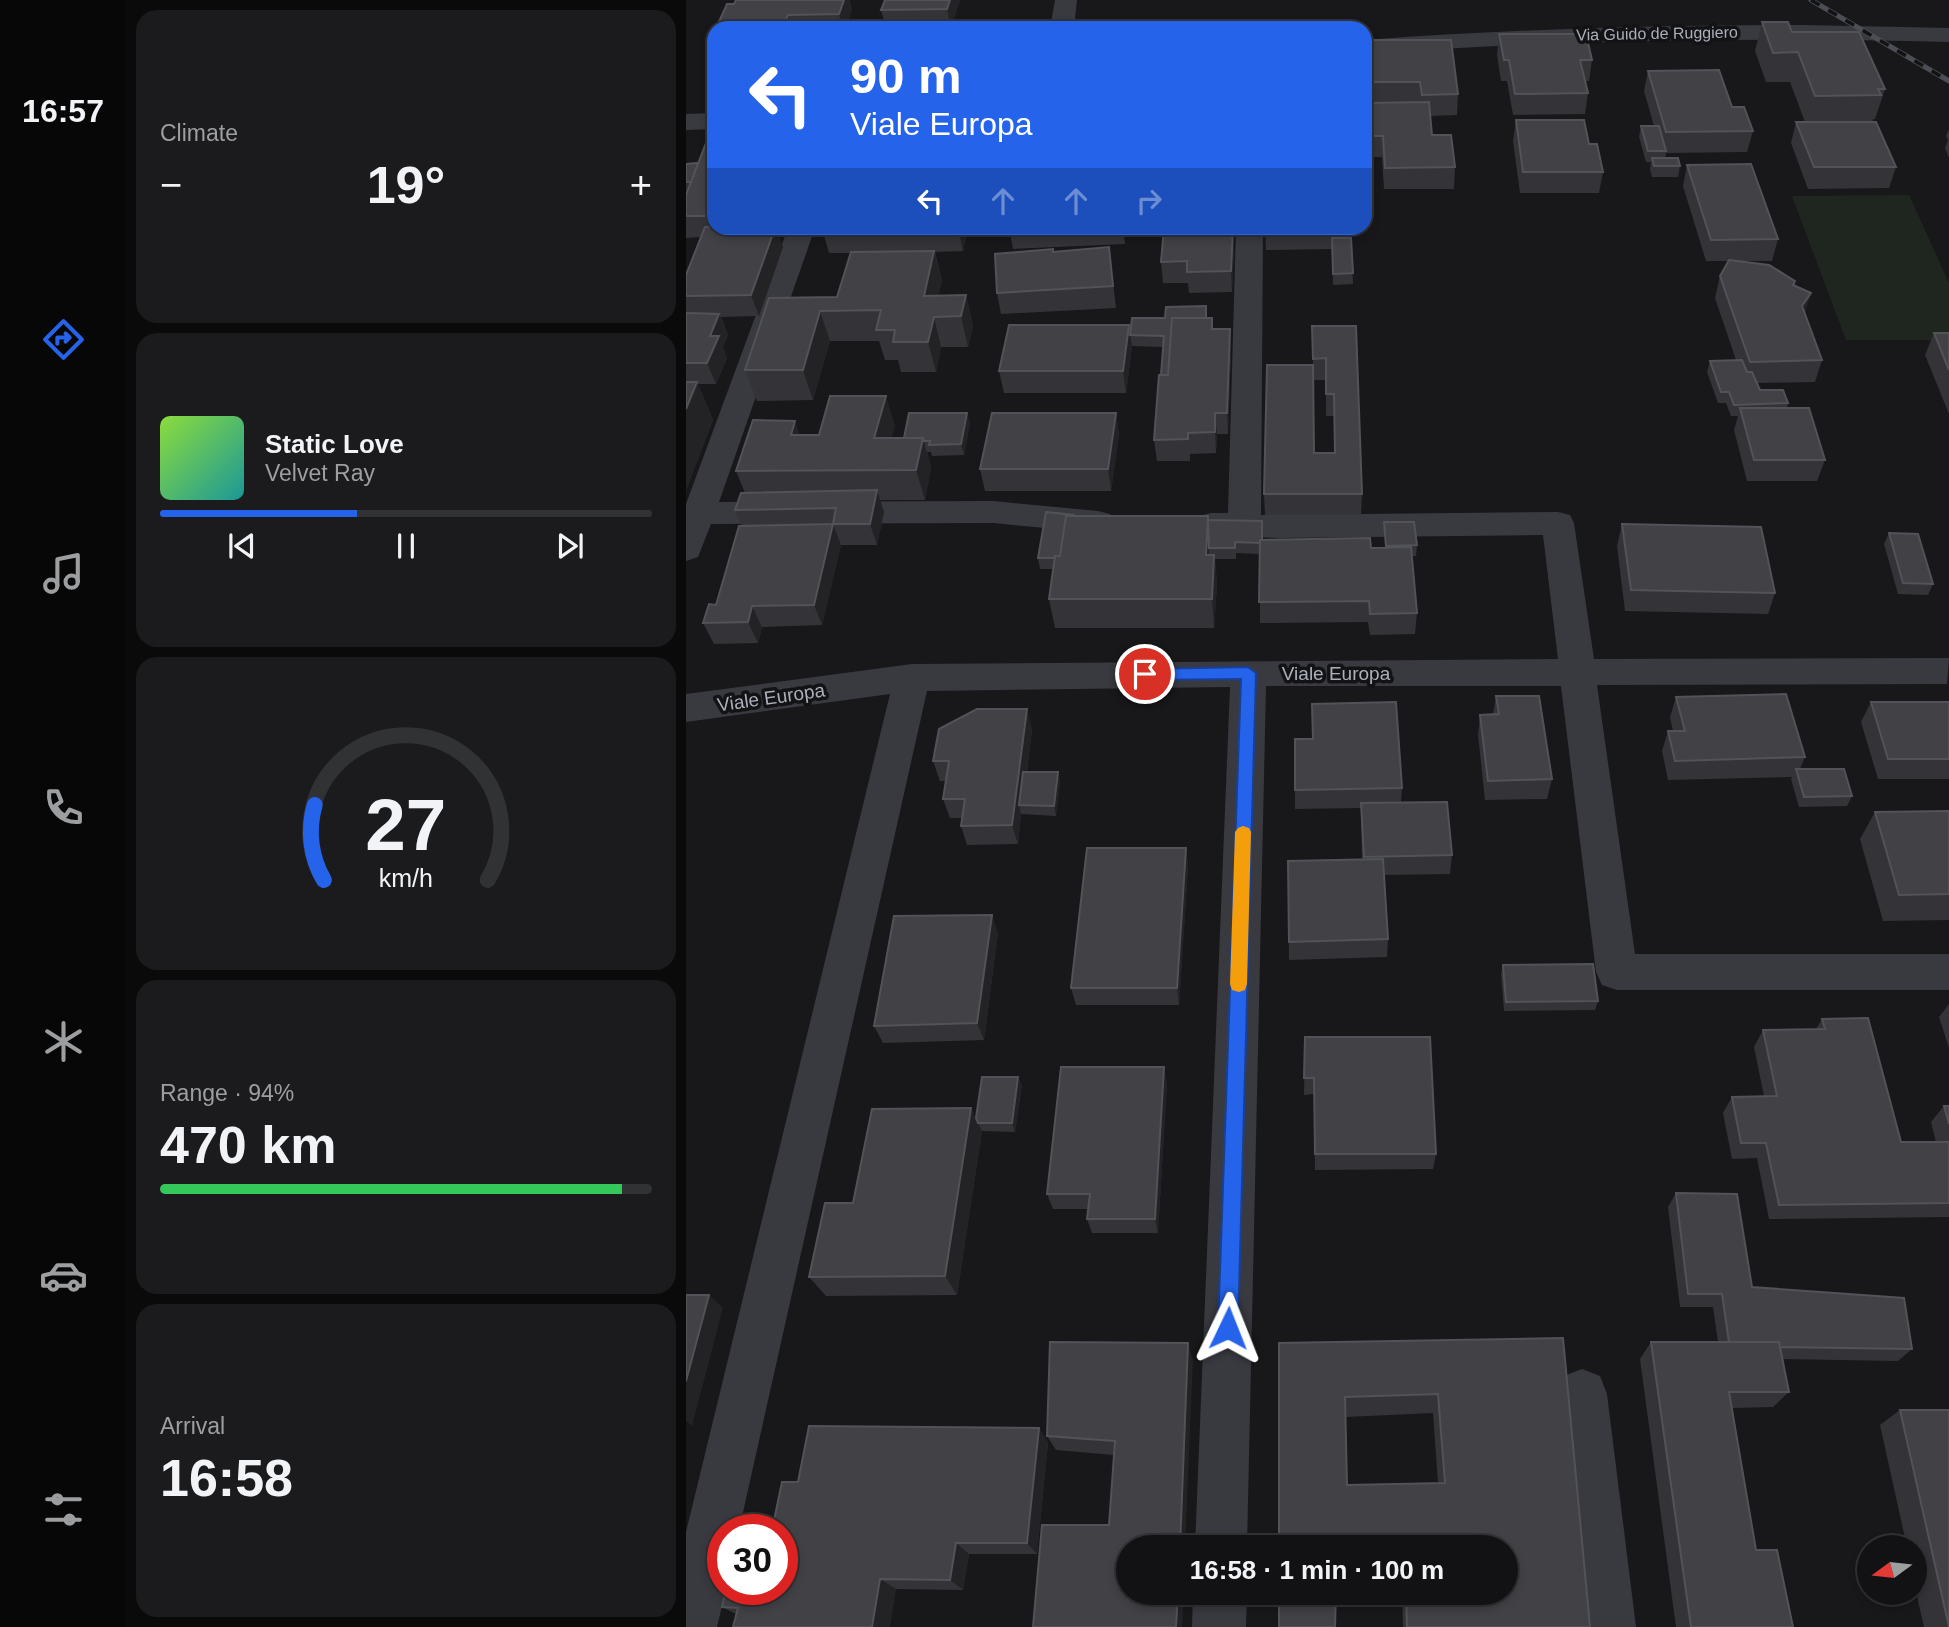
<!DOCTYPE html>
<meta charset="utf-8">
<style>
body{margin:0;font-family:Helvetica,sans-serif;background:#1b1b1d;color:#f1f3f6;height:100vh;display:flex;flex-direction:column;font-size:26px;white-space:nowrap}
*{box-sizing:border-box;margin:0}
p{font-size:23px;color:#9c9ea0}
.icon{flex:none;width:38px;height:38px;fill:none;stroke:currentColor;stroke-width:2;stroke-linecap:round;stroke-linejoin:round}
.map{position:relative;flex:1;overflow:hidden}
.side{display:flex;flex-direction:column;gap:10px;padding:10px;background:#0a0a0b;width:560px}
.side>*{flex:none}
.top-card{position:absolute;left:21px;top:21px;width:665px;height:214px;border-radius:21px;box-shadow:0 4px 10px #0003,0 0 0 2px #313234;background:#2563eb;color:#fff;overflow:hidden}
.needle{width:46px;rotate:255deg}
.tools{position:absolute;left:1171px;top:1535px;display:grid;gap:14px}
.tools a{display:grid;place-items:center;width:70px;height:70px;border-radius:50%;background:#121214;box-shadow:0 4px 10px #0003,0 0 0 2px #313234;font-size:35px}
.speed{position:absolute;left:21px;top:1514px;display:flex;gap:14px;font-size:35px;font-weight:700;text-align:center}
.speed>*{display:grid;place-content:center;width:91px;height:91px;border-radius:50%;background:#121214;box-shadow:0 4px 10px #0003,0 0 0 2px #313234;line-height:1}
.speed .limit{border:10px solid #d22;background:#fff;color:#111}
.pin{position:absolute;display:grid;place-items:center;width:60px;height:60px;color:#fff;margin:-30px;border:4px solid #fff;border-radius:50%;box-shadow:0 2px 7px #0007}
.me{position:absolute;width:77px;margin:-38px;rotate:2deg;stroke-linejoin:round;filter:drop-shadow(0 0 5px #0008)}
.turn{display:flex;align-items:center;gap:24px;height:147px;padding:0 28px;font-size:32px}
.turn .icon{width:91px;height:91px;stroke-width:2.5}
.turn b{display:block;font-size:49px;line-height:60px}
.lanes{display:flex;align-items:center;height:66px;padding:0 28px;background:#0003;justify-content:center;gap:35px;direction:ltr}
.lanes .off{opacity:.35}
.big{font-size:52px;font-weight:700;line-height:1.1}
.side .widget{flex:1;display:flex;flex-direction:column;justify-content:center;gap:10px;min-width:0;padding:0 24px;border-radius:21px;background:#1b1b1d}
.side .dial{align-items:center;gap:0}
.dial svg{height:182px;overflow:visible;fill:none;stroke:#313234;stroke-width:7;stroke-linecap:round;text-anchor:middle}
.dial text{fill:#f1f3f6;stroke:none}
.song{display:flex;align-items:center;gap:21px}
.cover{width:84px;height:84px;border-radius:10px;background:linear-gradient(135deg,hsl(90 70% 55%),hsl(180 70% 35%))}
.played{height:7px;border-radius:4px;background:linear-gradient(90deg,#2563eb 40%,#313234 40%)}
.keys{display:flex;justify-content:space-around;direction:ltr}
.heat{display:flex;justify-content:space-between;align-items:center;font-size:38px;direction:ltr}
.charge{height:10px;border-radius:5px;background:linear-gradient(90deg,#34c759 94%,#313234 0)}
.trip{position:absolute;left:430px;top:1535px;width:402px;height:70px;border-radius:35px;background:#121214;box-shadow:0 4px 10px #0003,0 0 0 2px #313234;font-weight:700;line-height:70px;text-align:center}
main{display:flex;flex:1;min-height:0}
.tab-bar{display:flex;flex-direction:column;width:126px;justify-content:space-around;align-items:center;background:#070708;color:#9c9ea0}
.tab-bar .icon{width:49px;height:49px}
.tab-bar .selected{color:#2563eb}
.tab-bar b{font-size:32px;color:#f1f3f6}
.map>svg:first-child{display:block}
</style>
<main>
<nav class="tab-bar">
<b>16:57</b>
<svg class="icon selected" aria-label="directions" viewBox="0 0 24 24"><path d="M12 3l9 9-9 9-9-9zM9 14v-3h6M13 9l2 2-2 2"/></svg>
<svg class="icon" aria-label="music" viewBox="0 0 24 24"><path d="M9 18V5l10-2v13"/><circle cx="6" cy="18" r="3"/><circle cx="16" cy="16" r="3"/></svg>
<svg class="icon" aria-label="phone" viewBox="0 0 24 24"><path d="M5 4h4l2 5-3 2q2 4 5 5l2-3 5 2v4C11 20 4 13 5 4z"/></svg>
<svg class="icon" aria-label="climate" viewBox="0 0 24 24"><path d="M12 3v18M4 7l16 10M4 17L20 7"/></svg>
<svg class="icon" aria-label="car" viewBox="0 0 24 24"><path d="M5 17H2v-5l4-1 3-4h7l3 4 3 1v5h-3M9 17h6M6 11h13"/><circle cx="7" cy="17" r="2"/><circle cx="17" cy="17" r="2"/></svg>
<svg class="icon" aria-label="filters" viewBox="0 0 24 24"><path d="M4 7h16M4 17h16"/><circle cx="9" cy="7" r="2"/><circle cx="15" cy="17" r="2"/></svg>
</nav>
<section class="side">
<div class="widget"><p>Climate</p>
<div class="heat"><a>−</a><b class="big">19°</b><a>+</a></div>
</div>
<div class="widget">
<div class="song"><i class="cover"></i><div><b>Static Love</b><p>Velvet Ray</p></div></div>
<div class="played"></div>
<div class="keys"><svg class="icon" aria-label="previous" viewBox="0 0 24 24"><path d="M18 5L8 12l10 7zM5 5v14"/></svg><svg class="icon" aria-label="pause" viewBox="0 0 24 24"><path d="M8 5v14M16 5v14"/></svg><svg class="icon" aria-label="next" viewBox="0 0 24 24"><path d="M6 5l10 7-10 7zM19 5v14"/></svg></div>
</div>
<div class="widget dial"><svg viewBox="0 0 100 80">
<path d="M14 69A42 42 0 1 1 86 69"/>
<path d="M14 69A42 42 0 0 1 10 36" stroke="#2563eb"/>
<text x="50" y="56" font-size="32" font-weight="700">27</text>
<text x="50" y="72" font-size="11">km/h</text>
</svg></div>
<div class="widget"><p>Range · 94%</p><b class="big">470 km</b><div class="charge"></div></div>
<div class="widget"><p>Arrival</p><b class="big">16:58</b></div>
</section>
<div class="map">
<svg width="1263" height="1627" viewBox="0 0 1263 1627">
<rect width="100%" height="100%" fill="#18181a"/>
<path fill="#1e261f" d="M1223 195 1263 283V340H1160L1106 196Z"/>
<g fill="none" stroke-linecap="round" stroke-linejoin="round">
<path fill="#393a40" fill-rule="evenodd" d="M369 0H391L388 28H364Z
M1117 25 1263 28V42C1068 37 874 40 679 54V40C825 29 971 25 1117 25Z
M28 113V129L0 130V114Z
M102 228H129L33 502 307 501 412 511 424 514 428 522 424 530 412 533 307 523 25 524 12 557 0 561V504Z
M550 228H577L575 515 872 512 884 515 888 523 908 659 1263 658 1261 684 911 685 949 954H1263V990H931L916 985 910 972 875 686H580L561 1547H509L544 687 241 691 53 1530H37V1589H40L31 1627H0V1532L204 694 0 722V694L226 664 872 659 857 535 593 538 525 535 513 532 509 524 513 516 525 513H542Z
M896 1369 914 1376 921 1394 950 1627H896L871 1394 878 1376Z
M507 1592H561L560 1627H506Z"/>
<g stroke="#4c4e55" stroke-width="5">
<path id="rail" d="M1125 0 1263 81"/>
</g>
<use href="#rail" stroke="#131315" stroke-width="3.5" stroke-dasharray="10" stroke-linecap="butt"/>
</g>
<path fill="#343438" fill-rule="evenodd" d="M274 0 265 28H200L195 10Z
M41 4 166 9 160 28H32L31 26Z
M1076 22 1106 32 1199 89 1189 119H1187L1186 122 1210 167 1203 188 1122 189 1105 143 1110 122H1119L1104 82H1080L1069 51Z
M813 34 906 60 903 81H899L902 93 899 114 827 115 821 81H815L811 55Z
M679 40 772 94 771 115 744 116 746 135 769 167 768 189H698L696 157H680Z
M962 71 1046 107 1067 131 1061 152 980 153 979 158 994 166 992 177H966L964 169 965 162H960L953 137 955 126H968L958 91Z
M830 120 903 144 917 172 913 193H834L827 141Z
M28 122V228L97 247 73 316 35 317 42 335 37 347 41 358 30 384H12L27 420 0 490V275L15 237 0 238V164L12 163Z
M1263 129V158L1259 148 1262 140 1260 136Z
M1001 165 1092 239 1086 261H1049L1108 285 1136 360 1129 382 1071 383 1074 390 1102 403 1101 408 1139 460 1131 481H1061L1048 430 1052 416H1045L1040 403H1032L1021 372 1024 361 1050 360 1029 298 1034 276 1043 261H1020L997 186Z
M138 228H282L277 251 249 252 256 281 252 296 280 295 287 326 282 347H255L250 372H215L212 360H199L193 341H144L127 400 71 401 59 370 151 297 164 253H143L137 232Z
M323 228H437L439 244 327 249Z
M579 228H665L667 284 647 285 646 249 580 250Z
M423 247 430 308 315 314 311 293 368 252Z
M548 249 546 292 503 293 502 283H477L475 262Z
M521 318 527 329H544L545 351 542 434H531L530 453 504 454V461H471L468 440 477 347 446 346 440 393H318L313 371 443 325 444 335Z
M626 326H670L676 494 675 515H579L578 494 627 365ZM628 380H640V416H648V453H628Z
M1248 333H1263V414L1239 355Z
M281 413 284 424 278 455 246 456 245 452H241L245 468 239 500H194L198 512 191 545H155L136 625 76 627 72 643 28 644 17 623 30 605 56 526 49 510 59 493 50 471 114 435H133L209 426 205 438H218Z
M430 413 433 434 425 491H299L294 469Z
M522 516V520L577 540 685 548 699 547 698 522 731 545 730 556H726L731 613 729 634 684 635 682 622 574 623V554L550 553V559H529L531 584 528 628H369L363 599 367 569H354L352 558Z
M936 524 1089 593 1082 614 939 611 931 546Z
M1203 533 1247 584 1242 595 1212 594 1198 544Z
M810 696 866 779 861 799 799 800 792 735 794 715 807 714Z
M990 697 1119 757 1114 769 1166 796 1161 806 1113 807 1105 779 1106 777 982 780 976 751 982 731H987L984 717Z
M1185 702H1263V779H1192L1175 722Z
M626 704 716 788 715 802 766 855 764 874 698 875 702 939 701 957 603 960 602 861 676 859 675 822V808L609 809V739H627Z
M346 729 341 772H372L374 782 370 816 335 814 332 844 281 845 275 826 276 818H264L257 799 260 781H254L247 761Z
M1263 811V920L1197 921 1174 839 1189 812Z
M500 848 502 867 493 1005H390L385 988Z
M312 933 298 1040 197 1043 188 1026Z
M817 965 912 1001 909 1010 818 1011 815 974Z
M1263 1004V1048L1253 1017Z
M1136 1019 1215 1142H1250L1245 1122 1258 1106H1263V1217L1083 1219 1071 1158 1046 1159 1037 1113 1046 1097 1078 1096 1068 1047 1077 1030 1130 1029Z
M619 1037 750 1154 747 1169 629 1170 628 1094 618 1095Z
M481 1083 472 1233H406L401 1219 402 1209H367L361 1194Z
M336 1085 329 1132 296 1131 271 1295 140 1296 123 1277 167 1203Z
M990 1193 1066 1287 1226 1349 1212 1361 1096 1359 1103 1392 1087 1407 1046 1408 1070 1550 1107 1627H990L954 1359 965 1342H1032L1027 1307H994L982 1207Z
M877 1338 904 1627H717L716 1592H821V1547H593V1343ZM747 1413 752 1483 661 1485 659 1417Z
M507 1360 443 1592H497L496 1627H347L423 1525 428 1455 370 1450 361 1436Z
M1214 1410 1263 1627H1238L1228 1583V1547H1221L1194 1425Z
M353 1428 362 1443 351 1554H283L277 1590 210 1589 50 1614 36 1607 96 1589 112 1482Z"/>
<path fill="#232326" d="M158 0H164L166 9 160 28H156L153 14Z
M264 0H274L265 28 261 9Z
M102 15 105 28H97Z
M89 228H90L97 247 73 316 65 295Z
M273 228H282L277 251 272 230Z
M547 228 548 249 546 292 545 271Z
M248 251 256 281 245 327 238 296Z
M1125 293 1119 314 1116 306Z
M280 295 287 326 282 347 275 316Z
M134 311 144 341 127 400 117 370Z
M33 314 42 335 37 347 41 358 30 384 21 363 24 336Z
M248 317 255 347 250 372 242 342Z
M443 325 446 346 440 393 437 371Z
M544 329 545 351 542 434 541 413Z
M11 382 27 420 0 490V409Z
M200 396 209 426 198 469 188 438Z
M281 413 284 424 278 455 275 444Z
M430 413 433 434 425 491 422 469Z
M529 413 531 434 530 453 529 432Z
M109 421 120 451 105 435Z
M237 438 245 468 239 500 230 470Z
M191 490 198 512 191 545 184 524Z
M522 516 524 548H523V558L520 555Z
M147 524 155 545 136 625 128 605Z
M528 555 531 584 528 628 526 599Z
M66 606 76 627 72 643 62 622Z
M341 709 346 729 337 805H333L335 814 332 844 326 825Z
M372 772 374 782 370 816 368 806Z
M500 848 502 867 493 1005 491 988Z
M306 915 312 933 298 1040 291 1023Z
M478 1067 481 1083 472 1233 469 1219Z
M332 1077 336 1085 329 1132 326 1123Z
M285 1108 296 1131 271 1295 259 1276Z
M23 1295 37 1308 6 1426 0 1421V1381Z
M502 1343 507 1360 499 1547H494Z
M353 1428 362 1443 351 1554 341 1543Z
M270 1543 283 1554 277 1590 264 1580Z
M194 1579 210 1589 204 1627H186Z
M492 1592H497L496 1627H490Z"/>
<path fill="#414146" stroke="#515358" stroke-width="2" fill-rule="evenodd" d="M50 0H158L153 14 102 15 97 28H33L31 26 41 4H48Z
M199 0H264L261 9 195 10Z
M1076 22H1102L1106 32H1173L1199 89H1192L1195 95 1129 96 1112 52 1087 53Z
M813 34H900L906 60H894L902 93 829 94 823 60H818Z
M679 40H765L772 94 736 95 734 82H680Z
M1033 70 1046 107H1058L1067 131 980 132 962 71Z
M743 102 746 135H765L769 167 699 168 697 136H680L679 103Z
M830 120H898L903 144H911L917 172H837Z
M28 122V216H0V195Z
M1110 122H1190L1210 167H1128Z
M955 126H973L980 151H962Z
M966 158H992L994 166H968Z
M12 163 5 182H0V164Z
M1065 164 1092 239 1025 240 1001 165Z
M19 227 89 228 65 295 0 296V275Z
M138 228H273L272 230 137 232Z
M478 228H547L545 271 501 272V261L475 262Z
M646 238H665L667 273 647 274Z
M423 247 427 286 311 293 309 254 367 249V252Z
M248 251 238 296 280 295 275 316 248 317 242 342H207L209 330H190L195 310 134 311 117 370H59L83 298 151 297 165 252Z
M1043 260 1083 265 1109 281 1107 285 1125 293 1116 306 1136 360 1064 362 1034 276Z
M520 306V318H486L482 375H475L478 336 444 335 446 318H479L480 307Z
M0 313 33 314 24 336H33L21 363H0Z
M486 318H526V329H544L541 413H529V432L502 433V439L468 440 473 375H482Z
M323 325H443L437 371H313Z
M626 326H670L676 494H578L581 365H627L628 453H649L648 394H640V358L627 359Z
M1248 333H1263V370Z
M1056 360 1061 372H1066L1074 390H1097L1102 403 1048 405 1043 392H1035L1024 361Z
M0 382H11L0 409Z
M144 396H200L188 438H237L230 470 50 471 67 420 109 421 105 435H133Z
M1054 408H1123L1139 460H1068Z
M223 413H281L275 444 243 445 244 441H238L237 438H218Z
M306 413H430L422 469H294Z
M191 490 184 524H147L150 508 49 510 55 493Z
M360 512 388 515V516H380L374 556H369V558H352Z
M380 516H522L520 555H528L526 599H363L369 556H374Z
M522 520 576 521V540H574V543L549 542V548H523Z
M698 522H728L731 545 700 546Z
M147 524 128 605 66 606 62 622 17 623 23 604 30 605 53 526Z
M936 524 1075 527 1089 593 945 590Z
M1203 533 1232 534 1247 584 1217 583Z
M684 538 685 548 725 547 731 613 684 614 683 601 573 602 574 540Z
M1100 694 1119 757 989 761 982 731H999L990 697Z
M810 696H853L866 779 802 781 794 715 813 714Z
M710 702 716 788 609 790V739H627L626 704Z
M1185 702H1263V759H1202Z
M291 709H341L326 825 275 826 279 799H257L263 761H247L253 729Z
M1110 769H1158L1166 796 1118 797Z
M337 772H372L368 806 333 805Z
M761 802 766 855 678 857 675 803Z
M1263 811V894L1213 895 1189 812Z
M401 848H500L491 988H385Z
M697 859 702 939 603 942 602 861Z
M306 915 291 1023 188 1026 208 916Z
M907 964 912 1001 820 1002 817 965Z
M1182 1018 1215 1142H1263V1203L1093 1205 1080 1143H1055L1046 1097 1091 1096 1077 1030 1139 1029 1136 1019Z
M619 1037H744L750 1154H629L628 1078H618Z
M375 1067H478L469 1219H401L404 1194H361Z
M296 1077H332L326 1123H292L290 1118Z
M1258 1106H1263V1124Z
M285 1108 259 1276 123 1277 139 1203H167L186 1109Z
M990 1193 1051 1194 1066 1287 1218 1298 1226 1349 1094 1347 1093 1342H1043L1036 1294H1002Z
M0 1295H23L0 1381Z
M877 1338 904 1627H721L720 1592H821V1547H593V1343ZM752 1394 759 1483 661 1485 659 1397Z
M364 1342 502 1343 494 1547H443V1592H492L490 1627H347L356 1525H423L429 1441 361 1436Z
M965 1342H1093L1103 1392H1043L1070 1550H1091L1107 1627H1005Z
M1214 1410H1263V1627Z
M123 1426 353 1428 341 1543H270L264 1580 194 1579 186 1627H47L52 1608 36 1607 40 1589H96V1530H86L96 1482H112Z
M593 1592H650L649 1627H593Z"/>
<path fill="#2563eb" stroke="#184099" stroke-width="2" d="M562 667 570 673 552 1328 549 1336 542 1338 535 1336 532 1328 555 679 459 680 451 674 459 669Z"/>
<path fill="#f59e0b" d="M557 826 563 828 565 832 561 984 559 990 553 992 546 990 544 984 549 832 552 828Z"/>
<g text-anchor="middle" stroke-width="7" stroke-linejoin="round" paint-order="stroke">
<g font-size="16" fill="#aaafba" stroke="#131315">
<text transform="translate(971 33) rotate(-1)" y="6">Via Guido de Ruggiero</text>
</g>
<g font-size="19" fill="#aaafba" stroke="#131315">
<text x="650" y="680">Viale Europa</text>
<text transform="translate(85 697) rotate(-8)" y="7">Viale Europa</text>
</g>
</g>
</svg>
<div class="tools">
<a><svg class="needle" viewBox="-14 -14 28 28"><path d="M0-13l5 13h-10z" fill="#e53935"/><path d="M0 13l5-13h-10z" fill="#9c9ea0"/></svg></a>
</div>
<div class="speed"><div class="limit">30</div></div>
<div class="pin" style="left:459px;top:674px;background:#d93025"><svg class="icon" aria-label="arrive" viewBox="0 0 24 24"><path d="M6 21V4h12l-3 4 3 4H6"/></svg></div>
<svg class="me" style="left:542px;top:1328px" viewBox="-20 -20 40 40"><path d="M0-17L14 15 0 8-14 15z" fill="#2563eb" stroke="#fff" stroke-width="4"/></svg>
<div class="trip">16:58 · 1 min · 100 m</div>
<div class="top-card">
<div class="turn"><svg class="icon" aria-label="left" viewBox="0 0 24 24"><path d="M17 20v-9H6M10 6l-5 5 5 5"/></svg><div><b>90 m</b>Viale Europa</div></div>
<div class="lanes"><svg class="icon" aria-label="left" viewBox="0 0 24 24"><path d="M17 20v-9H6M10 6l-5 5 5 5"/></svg><svg class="icon off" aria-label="ahead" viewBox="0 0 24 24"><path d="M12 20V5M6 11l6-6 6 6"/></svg><svg class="icon off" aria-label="ahead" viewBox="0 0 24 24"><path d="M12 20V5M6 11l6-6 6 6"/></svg><svg class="icon off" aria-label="right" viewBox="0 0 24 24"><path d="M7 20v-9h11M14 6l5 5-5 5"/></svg></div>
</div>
</div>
</main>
